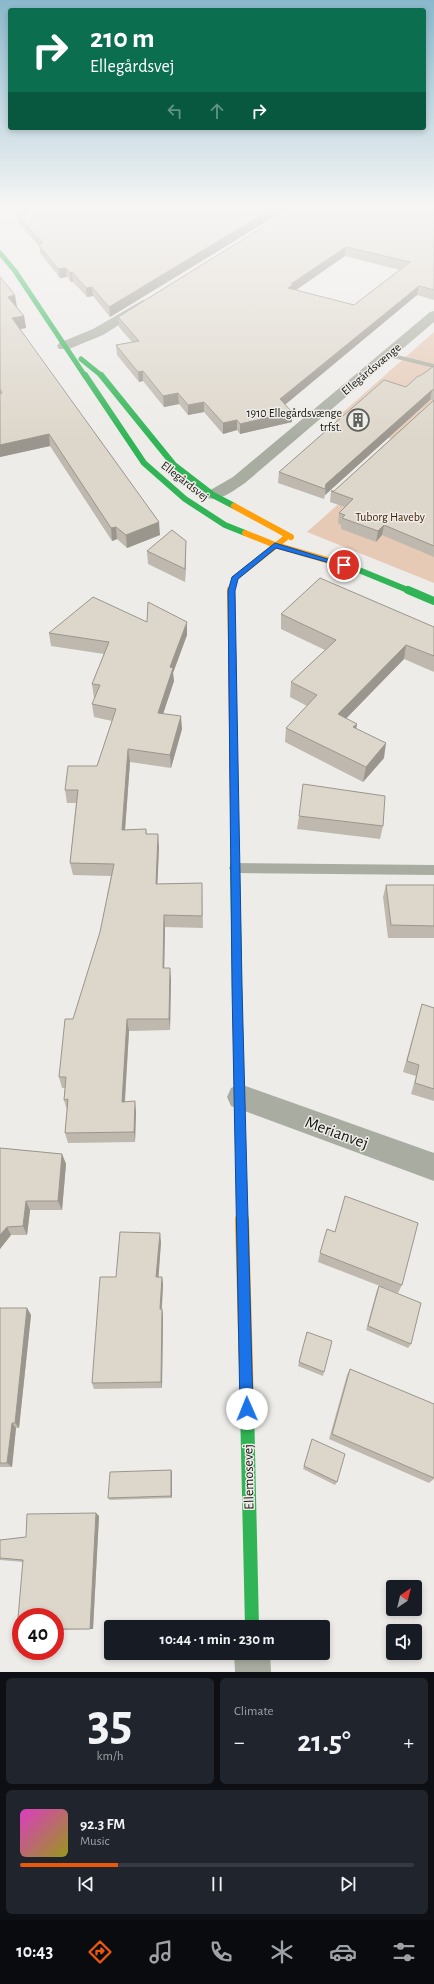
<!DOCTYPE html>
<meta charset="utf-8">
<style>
body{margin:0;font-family:"Alegreya Sans",sans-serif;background:#20242c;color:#f1f3f6;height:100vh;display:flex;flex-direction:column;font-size:15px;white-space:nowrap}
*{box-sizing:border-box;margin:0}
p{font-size:13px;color:#9ea1a6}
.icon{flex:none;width:22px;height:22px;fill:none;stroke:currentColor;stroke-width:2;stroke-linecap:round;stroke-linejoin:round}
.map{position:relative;height:1672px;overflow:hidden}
.side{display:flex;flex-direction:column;gap:6px;padding:6px;background:#0d0f14;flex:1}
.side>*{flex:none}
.banner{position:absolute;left:8px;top:8px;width:418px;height:122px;border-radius:4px;box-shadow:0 2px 6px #0003;background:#0b6e4f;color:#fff;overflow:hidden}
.needle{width:26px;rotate:35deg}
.buttons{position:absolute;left:386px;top:1580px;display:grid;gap:8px}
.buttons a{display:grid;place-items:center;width:36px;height:36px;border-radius:4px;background:#171b24;box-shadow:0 2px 6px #0003;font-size:20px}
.speed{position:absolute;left:12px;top:1608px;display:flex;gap:8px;font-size:20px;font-weight:700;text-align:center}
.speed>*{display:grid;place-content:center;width:52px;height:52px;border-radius:50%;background:#171b24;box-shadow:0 2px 6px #0003;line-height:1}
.speed .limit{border:6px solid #d22;background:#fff;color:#111}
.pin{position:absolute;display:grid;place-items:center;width:34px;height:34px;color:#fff;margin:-17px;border:2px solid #fff;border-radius:50%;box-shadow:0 1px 4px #0007}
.me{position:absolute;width:44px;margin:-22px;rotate:359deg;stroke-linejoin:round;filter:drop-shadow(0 0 3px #0008)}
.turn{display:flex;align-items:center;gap:14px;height:84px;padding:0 16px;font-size:18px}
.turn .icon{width:52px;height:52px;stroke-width:2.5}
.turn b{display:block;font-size:28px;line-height:34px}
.lanes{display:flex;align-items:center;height:38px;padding:0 16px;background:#0003;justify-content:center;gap:20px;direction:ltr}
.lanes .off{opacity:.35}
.big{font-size:30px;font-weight:600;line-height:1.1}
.side .tile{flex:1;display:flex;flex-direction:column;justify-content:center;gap:6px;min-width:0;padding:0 14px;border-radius:6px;background:#20242c}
.side .dial{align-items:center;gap:0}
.dial b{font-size:52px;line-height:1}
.song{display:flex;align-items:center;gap:12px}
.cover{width:48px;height:48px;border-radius:6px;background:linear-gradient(135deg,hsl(310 70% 55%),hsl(60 70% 35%))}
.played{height:4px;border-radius:2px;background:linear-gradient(90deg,#ea580c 25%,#363941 25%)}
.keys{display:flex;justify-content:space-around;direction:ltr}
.heat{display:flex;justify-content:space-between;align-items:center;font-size:22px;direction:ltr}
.side .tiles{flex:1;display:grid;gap:6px;grid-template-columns:1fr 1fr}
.tile:last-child{grid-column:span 2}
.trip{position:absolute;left:104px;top:1620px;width:226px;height:40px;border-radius:4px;background:#171b24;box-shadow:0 2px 6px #0003;font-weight:600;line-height:40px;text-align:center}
.tabs{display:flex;height:64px;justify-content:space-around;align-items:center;background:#090b0e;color:#9ea1a6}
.tabs .icon{width:28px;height:28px}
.tabs .current{color:#ea580c}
.tabs b{font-size:18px;color:#f1f3f6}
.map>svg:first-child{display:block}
</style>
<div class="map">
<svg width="434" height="1672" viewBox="0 0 434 1672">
<rect width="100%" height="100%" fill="#edece9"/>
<path fill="#e6cab6" d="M434 332V583L307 532 406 444 334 420Z"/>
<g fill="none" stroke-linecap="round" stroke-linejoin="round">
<path fill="#a9ada1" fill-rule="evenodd" d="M385 352 434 364V368L385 356Z
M235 863 434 865V875L235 873 231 871 229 868 231 865Z"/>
<path fill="#a9ada1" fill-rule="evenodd" d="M143 300 147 301 149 304 147 307 103 335 69 349H59L57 346 59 343 93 329Z
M434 311V322L245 483C234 490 220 502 207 498L205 495 207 492 233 477 430 312Z
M240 1084 434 1153V1181L231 1106 227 1097 231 1088Z
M234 1653H270L271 1672H235Z"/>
<path stroke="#30b455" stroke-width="5" d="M0 253 15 271 85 376
M81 359 102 376"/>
<path stroke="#30b455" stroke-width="6" d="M85 375 144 463 185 499 225 525 245 533
M101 375 174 465 213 495 234 506
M332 559 410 591"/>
<path stroke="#30b455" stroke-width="8" d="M408 590 434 601
M234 805 235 867"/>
<path stroke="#30b455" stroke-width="10" d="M235 866 239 1083"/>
<path stroke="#30b455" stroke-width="14" d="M247 1407 252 1627"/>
<path stroke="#ff9f0a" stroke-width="6" d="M234 506 291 537
M245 533 275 545 344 565
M231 591 235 578 288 536"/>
<path stroke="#ff9f0a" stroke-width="8" d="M231 590 232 644"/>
<path stroke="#ff9f0a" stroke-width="10" d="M239 1083 242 1220"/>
<path stroke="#ff9f0a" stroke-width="14" d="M242 1219 247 1407"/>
<path stroke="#e5322d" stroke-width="8" d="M232 644 234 805"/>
</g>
<path fill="#beb8ae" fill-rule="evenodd" d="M18 207H290L110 317 93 296 87 297 73 282H71L67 277 60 278 40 253 39 246 19 224 17 215 23 214Z
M434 207V300L417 295 285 404 292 412V422L240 434 237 430 223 434 204 412 188 415 179 404 164 407 143 381 139 382 117 355 116 345 132 342 119 327 118 317ZM345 256 400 270 354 305 296 290Z
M0 277 16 307 24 316 26 328 20 329 160 535 127 548 117 539 112 541 50 446 0 457Z
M434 366V400H430L325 495 324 499 278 483 279 472 406 387Z
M434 400V557L382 535 376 542 341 529V525L338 523 339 513 345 507 330 502 331 491H334Z
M147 551 186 555 185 582 148 564Z
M281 614 434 627V672L404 659 346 718 384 758 363 782 285 742 286 728 307 706 290 697 291 682 325 650 281 629Z
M147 622 187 635 173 673 174 681 163 714 182 729 171 768 130 762 125 830 146 829 147 834 159 847 157 884 202 883 203 928 165 927 164 968 171 979 170 1030 129 1031 125 1102 136 1112 135 1142 68 1143 65 1133 67 1110 64 1100 65 1088H62L59 1077 73 1019 100 932 111 876 73 875 70 863 76 803H67L65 790 97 766 112 721 94 717 92 704 95 698H94L92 684 104 654 51 646 49 633Z
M299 816 383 826 380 839 297 829Z
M386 885H434V938H388L383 897Z
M422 1004 434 1008V1101L411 1094 416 1076 403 1072Z
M0 1148 62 1154 66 1164 62 1210H30L27 1235H11L0 1249Z
M161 1242 158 1277H162L163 1285 162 1309 163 1316 162 1388 94 1389 92 1383 116 1277Z
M320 1253 402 1285 398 1293 318 1262Z
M379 1286 411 1344 408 1348 366 1330 377 1290Z
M0 1308H27L31 1315 19 1428H16L12 1467H0Z
M307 1332 324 1372 323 1376 298 1366Z
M350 1369 434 1404V1479L429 1483 329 1439 347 1375Z
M312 1439 337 1482 335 1485 303 1469Z
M171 1470 172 1472V1498L110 1500 108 1498Z
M96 1513 99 1516 93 1629 55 1630V1617L23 1562 0 1560V1540L26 1537Z"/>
<path fill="#9b968d" d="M275 207H290L110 317 109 307Z
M346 247 345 256 293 292 288 288 291 284Z
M66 268 67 277 60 278 58 269Z
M72 272 73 282H71L70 273Z
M419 286 417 295 280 409V399Z
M92 287 93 296 87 297 86 288Z
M15 295 17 307 10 308 8 297Z
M24 316 26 328 14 330 12 318Z
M143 371V381L139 382 138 372Z
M432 390 430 400 325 495 326 484Z
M178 393 179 404 164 407 163 396Z
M204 402V412L188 415V405Z
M292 412V422L240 434V424Z
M237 420V430L223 434V423Z
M49 434 50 446 0 457V445Z
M159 522 160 535 127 548 126 535Z
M384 525 382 535 376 542 378 531Z
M116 527 117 539 112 541 111 528Z
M186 541V555L185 582V569Z
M187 622V635L173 673 174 681 159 726 158 713 170 667Z
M406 645 404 659 336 729 338 714Z
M181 716 182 729 171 768 170 755Z
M357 724 355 738 353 727Z
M386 743 384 758 363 782 366 767Z
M128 749 130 762 124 843 122 830Z
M158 834 159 847 157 896 156 884Z
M164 915 165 927 164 979 163 968Z
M170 968 171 979 170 1030 169 1019Z
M127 1019 129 1031 124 1112 122 1102Z
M135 1101 136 1112 135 1142 134 1132Z
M62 1154 66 1164 62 1210 58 1201Z
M26 1201 30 1210 27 1235 23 1226Z
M7 1227 11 1235 0 1249V1235Z
M160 1233 161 1242 158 1285 156 1277Z
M162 1277 163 1285 161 1316 160 1309Z
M27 1308 31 1315 19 1428 15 1423Z
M162 1309 163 1316 162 1388 161 1382Z
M12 1423 16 1428 12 1467 7 1463Z
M171 1470 172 1472V1498L171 1496Z
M96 1513 99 1516 93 1629H90Z"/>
<path fill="#ddd6ca" stroke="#9b968d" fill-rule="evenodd" d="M24 207H275L109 307 92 287 86 288 72 272 70 273 66 268 58 269 38 244 43 243 17 215 29 213Z
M295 207H434V290L419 286 280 399 292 412 240 424 237 420 223 423 204 402 188 405 178 393 163 396 143 371 138 372 116 345 139 341 118 317ZM346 247 410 262 354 305 288 288 293 285 291 284Z
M0 277 15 295 8 297 24 316 12 318 159 522 126 535 116 527 111 528 49 434 0 445V393H2L0 389Z
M434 366V390H432L326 484 325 489 279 472 384 380 406 387 418 376H420Z
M434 400V546L384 525 378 531 342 518 345 515 339 513 353 499 331 491H334Z
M172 530 186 541 185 569 147 551Z
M320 578 434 627V656L406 645 338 714 357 724 353 727 386 743 366 767 286 728 317 695 291 682 336 640 281 614Z
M93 597 147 622 148 602 187 622 170 667 173 668 158 713 181 716 170 755 128 749 122 830 146 829V834H158L156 884 202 883V916L164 915 163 968H170L169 1019H127L122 1102 135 1101 134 1132 65 1133 68 1099 64 1100 66 1077H59L65 1019H73L100 932 114 864 70 863 78 790H65L68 766H97L116 709 92 704 100 685 92 684 109 642 49 633Z
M303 784 385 796 383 826 299 816Z
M386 885H434V926L391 925Z
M422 1004 434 1008V1089L415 1083 419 1065 407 1061Z
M0 1148 62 1154 58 1201H26L23 1226 7 1227 0 1235Z
M345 1196 418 1223 402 1285 320 1253 327 1229 335 1232Z
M120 1232 160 1233 156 1277H162L160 1309H162L161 1382 92 1383 100 1277H116Z
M379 1286 421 1303 411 1344 368 1326Z
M0 1308H27L15 1423H12L7 1463H0Z
M307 1332 332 1341 324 1372 299 1362Z
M350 1369 434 1404V1478L332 1434Z
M312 1439 345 1454 337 1482 304 1466Z
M171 1470V1496L108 1498 110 1472Z
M96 1513 90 1629H55V1617H21V1630H17L23 1560 0 1558V1540L26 1537 27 1514Z"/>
<linearGradient id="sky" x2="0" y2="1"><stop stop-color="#8ab8cb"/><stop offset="0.47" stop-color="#f7f6f5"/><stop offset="1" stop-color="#f7f6f5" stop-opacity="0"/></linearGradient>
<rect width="434" height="441" fill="url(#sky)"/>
<path fill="#1a73e8" stroke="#114b97" d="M275 543 347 565 344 567 276 548 238 579 235 591 242 987 253 1409 252 1413 247 1415 242 1413 240 1409 232 987 228 591 232 577Z"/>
<defs>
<g id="building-ring" transform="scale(1.15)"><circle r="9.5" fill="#eeede8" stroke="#60605d" stroke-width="1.5"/><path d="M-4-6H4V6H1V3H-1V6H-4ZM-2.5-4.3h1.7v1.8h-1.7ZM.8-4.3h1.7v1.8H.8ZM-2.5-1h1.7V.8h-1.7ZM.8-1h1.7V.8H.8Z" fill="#60605d"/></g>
</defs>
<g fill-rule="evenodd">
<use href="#building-ring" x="358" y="420"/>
</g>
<g text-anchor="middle" stroke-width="3" stroke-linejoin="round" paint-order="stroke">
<g font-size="12" fill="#141412" stroke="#eeede8">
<text transform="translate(371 369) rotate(-40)" y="4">Ellegårdsvænge</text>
<text transform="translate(185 481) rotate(38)" y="4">Ellegårdsvej</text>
</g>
<g font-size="12" fill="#141412" stroke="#eeede8" text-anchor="end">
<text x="342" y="417">1910 Ellegårdsvænge<tspan x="342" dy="14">trfst.</tspan></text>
</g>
<g font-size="12" fill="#462307" stroke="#eeede8">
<text x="390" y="521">Tuborg Haveby</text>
</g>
<g font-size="14" fill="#141412" stroke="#eeede8">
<text transform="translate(248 1477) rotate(-91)" y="5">Ellemosevej</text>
</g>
<g font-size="17" fill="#141412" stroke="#eeede8">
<text transform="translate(337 1132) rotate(20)" y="6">Merianvej</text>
</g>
</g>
</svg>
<div class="buttons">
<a><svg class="needle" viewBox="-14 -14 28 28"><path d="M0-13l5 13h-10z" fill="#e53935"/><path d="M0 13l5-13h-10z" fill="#9ea1a6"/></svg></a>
<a><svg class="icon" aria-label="sound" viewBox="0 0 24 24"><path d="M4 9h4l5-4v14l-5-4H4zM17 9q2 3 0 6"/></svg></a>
</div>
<div class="speed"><div class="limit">40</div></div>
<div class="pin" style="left:344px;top:565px;background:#d93025"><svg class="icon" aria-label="arrive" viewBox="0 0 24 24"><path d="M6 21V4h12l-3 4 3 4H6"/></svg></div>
<svg class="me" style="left:247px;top:1409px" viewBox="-20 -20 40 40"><circle r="19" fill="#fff"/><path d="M0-13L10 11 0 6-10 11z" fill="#1a73e8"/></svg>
<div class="trip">10:44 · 1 min · 230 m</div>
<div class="banner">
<div class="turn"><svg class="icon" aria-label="right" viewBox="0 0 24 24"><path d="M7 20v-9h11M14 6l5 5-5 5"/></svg><div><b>210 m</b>Ellegårdsvej</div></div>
<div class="lanes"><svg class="icon off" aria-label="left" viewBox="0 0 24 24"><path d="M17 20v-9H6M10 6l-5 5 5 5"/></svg><svg class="icon off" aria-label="ahead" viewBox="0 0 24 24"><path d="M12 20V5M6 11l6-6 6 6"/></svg><svg class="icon" aria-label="right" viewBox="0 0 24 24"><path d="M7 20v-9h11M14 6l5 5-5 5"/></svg></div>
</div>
</div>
<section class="side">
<div class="tiles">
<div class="tile dial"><b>35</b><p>km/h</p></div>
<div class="tile"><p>Climate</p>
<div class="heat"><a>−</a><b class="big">21.5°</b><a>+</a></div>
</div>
<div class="tile">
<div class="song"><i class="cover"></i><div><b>92.3 FM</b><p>Music</p></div></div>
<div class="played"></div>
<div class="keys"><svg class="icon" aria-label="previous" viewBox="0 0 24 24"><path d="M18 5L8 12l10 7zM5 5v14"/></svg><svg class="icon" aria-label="pause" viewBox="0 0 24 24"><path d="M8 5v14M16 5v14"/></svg><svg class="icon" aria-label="next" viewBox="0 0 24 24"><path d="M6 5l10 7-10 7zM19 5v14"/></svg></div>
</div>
</div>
</section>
<nav class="tabs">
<b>10:43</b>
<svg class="icon current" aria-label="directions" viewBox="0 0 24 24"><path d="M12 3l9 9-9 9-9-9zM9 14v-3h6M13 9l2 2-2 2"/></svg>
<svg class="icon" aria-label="music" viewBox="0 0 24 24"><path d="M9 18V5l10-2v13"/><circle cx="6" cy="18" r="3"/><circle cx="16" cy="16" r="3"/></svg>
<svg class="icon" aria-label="phone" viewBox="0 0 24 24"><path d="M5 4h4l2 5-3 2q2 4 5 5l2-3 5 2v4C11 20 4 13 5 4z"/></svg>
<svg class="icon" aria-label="climate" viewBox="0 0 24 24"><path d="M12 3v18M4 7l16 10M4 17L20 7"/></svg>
<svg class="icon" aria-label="car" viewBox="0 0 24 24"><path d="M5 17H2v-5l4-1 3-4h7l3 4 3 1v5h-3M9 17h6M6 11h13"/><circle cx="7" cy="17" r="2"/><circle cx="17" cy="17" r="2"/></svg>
<svg class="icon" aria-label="filters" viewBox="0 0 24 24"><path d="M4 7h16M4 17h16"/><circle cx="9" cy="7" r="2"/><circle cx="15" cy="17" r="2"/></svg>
</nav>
